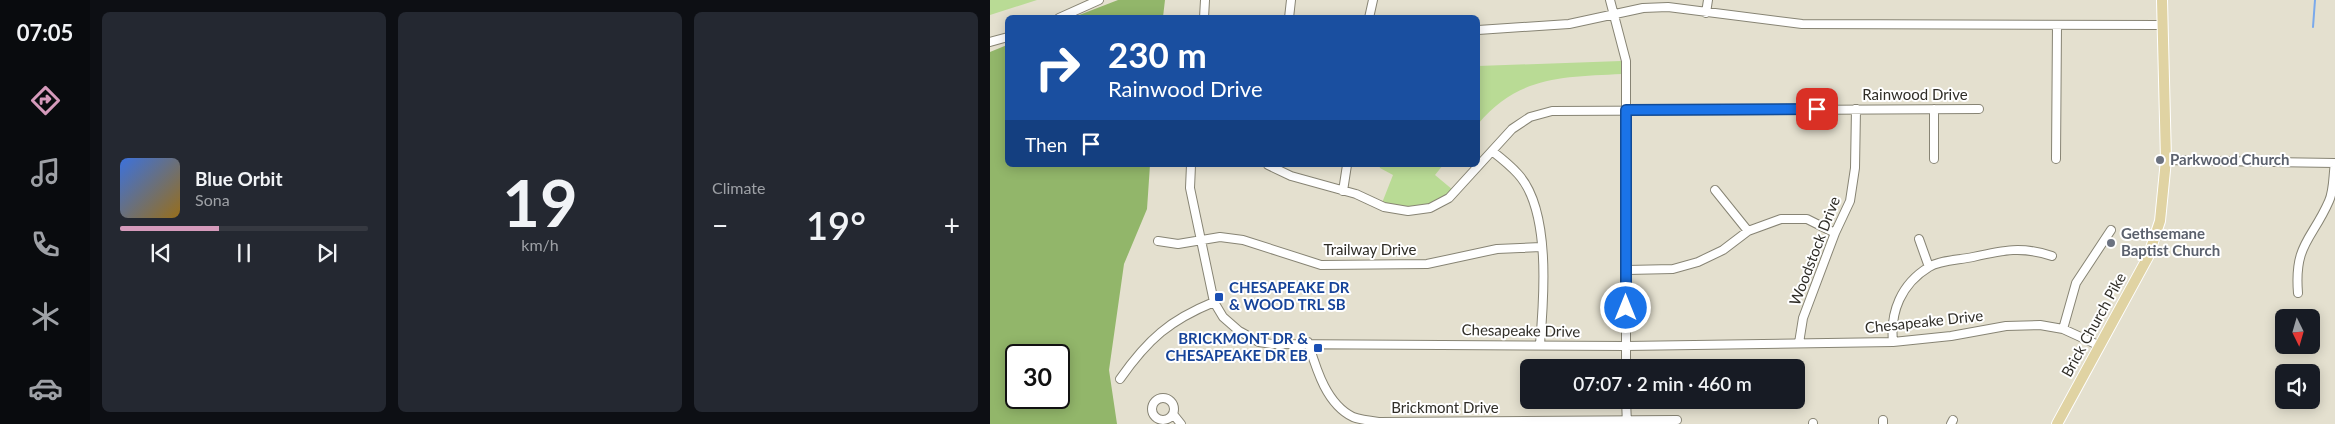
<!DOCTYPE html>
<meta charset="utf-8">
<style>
body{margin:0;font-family:Lato,sans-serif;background:#242831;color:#f1f3f6;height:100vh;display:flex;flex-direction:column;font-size:19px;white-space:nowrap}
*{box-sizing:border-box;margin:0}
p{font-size:16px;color:#9ea1a6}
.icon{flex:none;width:28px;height:28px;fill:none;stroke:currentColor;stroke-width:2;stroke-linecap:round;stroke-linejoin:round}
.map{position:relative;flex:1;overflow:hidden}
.side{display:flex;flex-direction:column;gap:12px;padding:12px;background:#0d0f14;width:900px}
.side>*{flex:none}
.guide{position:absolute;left:15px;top:15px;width:475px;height:152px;border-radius:8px;box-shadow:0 2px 12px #0003;background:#1a4fa0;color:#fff;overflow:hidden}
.needle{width:32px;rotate:175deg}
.tools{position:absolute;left:1285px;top:309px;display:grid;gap:10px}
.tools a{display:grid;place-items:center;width:45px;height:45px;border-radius:8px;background:#171b24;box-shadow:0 2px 12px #0003;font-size:25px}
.speed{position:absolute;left:15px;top:344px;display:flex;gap:10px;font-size:25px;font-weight:700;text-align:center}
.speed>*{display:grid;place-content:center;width:65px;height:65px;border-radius:50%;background:#171b24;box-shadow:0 2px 12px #0003;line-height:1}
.speed .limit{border:2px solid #111;border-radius:8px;background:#fff;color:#111}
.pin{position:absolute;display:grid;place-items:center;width:42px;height:42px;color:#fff;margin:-21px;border-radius:10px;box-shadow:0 2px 8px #0006}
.me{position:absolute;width:55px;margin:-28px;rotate:0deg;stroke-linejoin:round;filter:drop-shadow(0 0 4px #0008)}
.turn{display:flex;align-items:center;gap:18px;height:105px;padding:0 20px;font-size:22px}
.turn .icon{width:65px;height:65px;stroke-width:2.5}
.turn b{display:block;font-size:35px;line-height:42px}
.then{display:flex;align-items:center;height:48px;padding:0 20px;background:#0003;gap:10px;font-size:19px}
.big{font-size:38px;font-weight:600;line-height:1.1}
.side .tile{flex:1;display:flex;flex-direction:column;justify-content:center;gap:8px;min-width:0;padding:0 18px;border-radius:8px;background:#242831}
.side .dial{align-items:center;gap:0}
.dial b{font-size:65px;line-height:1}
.song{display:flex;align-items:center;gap:15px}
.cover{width:60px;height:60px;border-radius:8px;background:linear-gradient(135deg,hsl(220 70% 55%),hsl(40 70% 35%))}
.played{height:5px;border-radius:2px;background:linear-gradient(90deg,#d59abb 40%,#363941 40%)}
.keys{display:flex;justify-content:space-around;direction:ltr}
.heat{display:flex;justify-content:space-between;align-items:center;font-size:28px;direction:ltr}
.side .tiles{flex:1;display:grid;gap:12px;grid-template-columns:repeat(3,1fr)}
.trip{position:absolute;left:530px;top:359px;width:285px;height:50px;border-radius:8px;background:#171b24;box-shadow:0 2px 12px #0003;font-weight:600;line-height:50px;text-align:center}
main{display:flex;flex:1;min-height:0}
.dock{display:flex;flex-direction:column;width:90px;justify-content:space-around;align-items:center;background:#090b0e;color:#9ea1a6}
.dock .icon{width:35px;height:35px}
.dock .active{color:#d59abb}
.dock b{font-size:22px;color:#f1f3f6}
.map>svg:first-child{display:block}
</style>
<main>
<nav class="dock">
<b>07:05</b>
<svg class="icon active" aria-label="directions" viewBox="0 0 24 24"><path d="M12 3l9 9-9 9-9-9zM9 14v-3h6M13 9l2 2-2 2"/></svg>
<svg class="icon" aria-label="music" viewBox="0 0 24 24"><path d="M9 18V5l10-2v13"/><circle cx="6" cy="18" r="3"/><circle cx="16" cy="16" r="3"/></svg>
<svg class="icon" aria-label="phone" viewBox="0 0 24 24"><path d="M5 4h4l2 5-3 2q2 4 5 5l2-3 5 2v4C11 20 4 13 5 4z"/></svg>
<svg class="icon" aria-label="climate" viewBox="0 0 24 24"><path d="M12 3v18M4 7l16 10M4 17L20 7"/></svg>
<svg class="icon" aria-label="car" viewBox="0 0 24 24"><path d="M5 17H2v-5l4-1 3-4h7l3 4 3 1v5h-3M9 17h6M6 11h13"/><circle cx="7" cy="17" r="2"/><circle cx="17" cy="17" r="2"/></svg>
</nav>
<section class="side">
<div class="tiles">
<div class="tile">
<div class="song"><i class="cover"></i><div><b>Blue Orbit</b><p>Sona</p></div></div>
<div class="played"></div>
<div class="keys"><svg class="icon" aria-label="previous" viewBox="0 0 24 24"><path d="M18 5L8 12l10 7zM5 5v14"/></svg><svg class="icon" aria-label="pause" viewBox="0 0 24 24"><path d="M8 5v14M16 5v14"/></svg><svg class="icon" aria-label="next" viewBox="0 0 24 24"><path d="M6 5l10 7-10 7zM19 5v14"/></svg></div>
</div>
<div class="tile dial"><b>19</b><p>km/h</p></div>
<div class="tile"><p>Climate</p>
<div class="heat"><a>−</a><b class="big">19°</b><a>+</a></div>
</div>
</div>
</section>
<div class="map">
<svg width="1345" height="424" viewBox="0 0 1345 424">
<rect width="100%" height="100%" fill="#e4e0cf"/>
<path fill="#b9db95" d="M0 0H47L0 15Z
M631 61 632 74C573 77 528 76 488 124V66Z
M389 165H453L445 175 463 190C446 212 416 208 392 203L403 175 390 168Z"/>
<path fill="#92b66a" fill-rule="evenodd" d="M128 0H175L173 17H84Z
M17 45 18 165H160L157 209 134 264 119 370 127 424H0V52ZM26 355H69V398H26Z"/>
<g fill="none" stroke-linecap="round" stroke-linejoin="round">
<path stroke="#7aa9eb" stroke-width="2" d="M1323 27 1325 0"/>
<g stroke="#878474" stroke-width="10">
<path id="minor" d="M620 0 636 61V368
M716 13 718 0
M69 18 109 0
M214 18 215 0
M299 18 301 0
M379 18 383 0
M488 30 579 24 653 8 678 7 812 24 1172 25
M0 42 18 37
M502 151C511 158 520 165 528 174 561 210 554 298 550 344
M944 159V109
M1066 159 1067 25
M1176 160 1345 163
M201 165 200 188 224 302 233 317 249 331 269 342 282 344 636 346 903 342 961 336 1016 326 1050 325 1073 329 1108 345
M278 165 301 176 366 194 394 207 418 211 440 208 459 198 522 129 540 117 562 111 989 109
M725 190 758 231
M353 191 357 165
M929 239 939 267
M168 241 188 244 230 237 253 240 331 265 437 264 507 249 551 247
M637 270 683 269 708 262 733 250 758 231 791 219H817L845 233
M1308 293C1304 244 1322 240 1339 201 1344 190 1343 175 1345 163
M1073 329 1086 283 1121 230
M318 342C326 368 336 404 363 417 371 420 381 421 390 422L687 420
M903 342C900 312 911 284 939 267 950 260 970 260 983 257 1014 250 1032 246 1062 256
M809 343 813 318 845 233 860 201 865 168 866 109
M130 379C158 339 180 320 224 302
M162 409a11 11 0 1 1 22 0a11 11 0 1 1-22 0Z
M636 400 637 424
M183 414 191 424
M823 423V424
M893 424V420
M961 424 963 420"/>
</g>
<g stroke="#fff" stroke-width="12">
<path id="major" d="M1067 424 1158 257 1170 221 1176 160 1172 0"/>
</g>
<use href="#minor" stroke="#fff" stroke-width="8"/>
<use href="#major" stroke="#e0d3a3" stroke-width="10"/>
</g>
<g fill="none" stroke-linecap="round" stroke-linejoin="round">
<g stroke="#114b97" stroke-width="12">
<path id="route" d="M636 308V110L827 109"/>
</g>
<use href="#route" stroke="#1a73e8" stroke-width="9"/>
</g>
<g fill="#6b7280" stroke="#fff" stroke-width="2">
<circle cx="1170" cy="160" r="5"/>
<circle cx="1121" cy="243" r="5"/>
</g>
<g fill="#1a4fb4" stroke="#fff" stroke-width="2">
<rect x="224" y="292" width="10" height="10" rx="2.5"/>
<rect x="323" y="343" width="10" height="10" rx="2.5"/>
</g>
<g text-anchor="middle" stroke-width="4" stroke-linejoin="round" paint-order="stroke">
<g font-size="15" fill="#2f2d27" stroke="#fff">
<text x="925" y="100">Rainwood Drive</text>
<text x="380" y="255">Trailway Drive</text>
<text transform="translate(825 251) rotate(-69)" y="5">Woodstock Drive</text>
<text transform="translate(934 322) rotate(-6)" y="5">Chesapeake Drive</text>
<text transform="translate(1104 325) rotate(-61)" y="5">Brick Church Pike</text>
<text transform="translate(531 331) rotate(1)" y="5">Chesapeake Drive</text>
<text x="455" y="413">Brickmont Drive</text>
</g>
<g font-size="15" font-weight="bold" fill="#5b616d" stroke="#fff" text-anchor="start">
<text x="1180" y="165">Parkwood Church</text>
<text x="1131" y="239">Gethsemane<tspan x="1131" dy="17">Baptist Church</tspan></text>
</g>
<g font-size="15" font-weight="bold" fill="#164399" stroke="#fff" text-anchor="start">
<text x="239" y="293">CHESAPEAKE DR<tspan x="239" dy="17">&amp; WOOD TRL SB</tspan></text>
<text x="318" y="344" text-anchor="end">BRICKMONT DR &amp;<tspan x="318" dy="17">CHESAPEAKE DR EB</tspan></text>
</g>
</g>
</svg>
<div class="tools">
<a><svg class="needle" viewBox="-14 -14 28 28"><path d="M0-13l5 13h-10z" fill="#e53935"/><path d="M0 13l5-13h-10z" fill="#9ea1a6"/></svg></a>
<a><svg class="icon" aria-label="sound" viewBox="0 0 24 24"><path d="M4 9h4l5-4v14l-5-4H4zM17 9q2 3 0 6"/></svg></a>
</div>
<div class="speed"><div class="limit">30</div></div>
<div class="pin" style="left:827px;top:109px;background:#d93025"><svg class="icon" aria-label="arrive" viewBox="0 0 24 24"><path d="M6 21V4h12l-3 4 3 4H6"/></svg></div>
<svg class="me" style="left:636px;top:308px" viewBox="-20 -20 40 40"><circle r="17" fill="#1a73e8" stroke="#fff" stroke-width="3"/><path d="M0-11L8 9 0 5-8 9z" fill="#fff"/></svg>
<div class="trip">07:07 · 2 min · 460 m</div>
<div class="guide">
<div class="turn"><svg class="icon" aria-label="right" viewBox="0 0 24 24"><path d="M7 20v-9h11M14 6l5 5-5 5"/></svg><div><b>230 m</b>Rainwood Drive</div></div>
<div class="then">Then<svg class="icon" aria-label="arrive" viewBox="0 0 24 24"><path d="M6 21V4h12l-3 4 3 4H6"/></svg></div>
</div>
</div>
</main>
